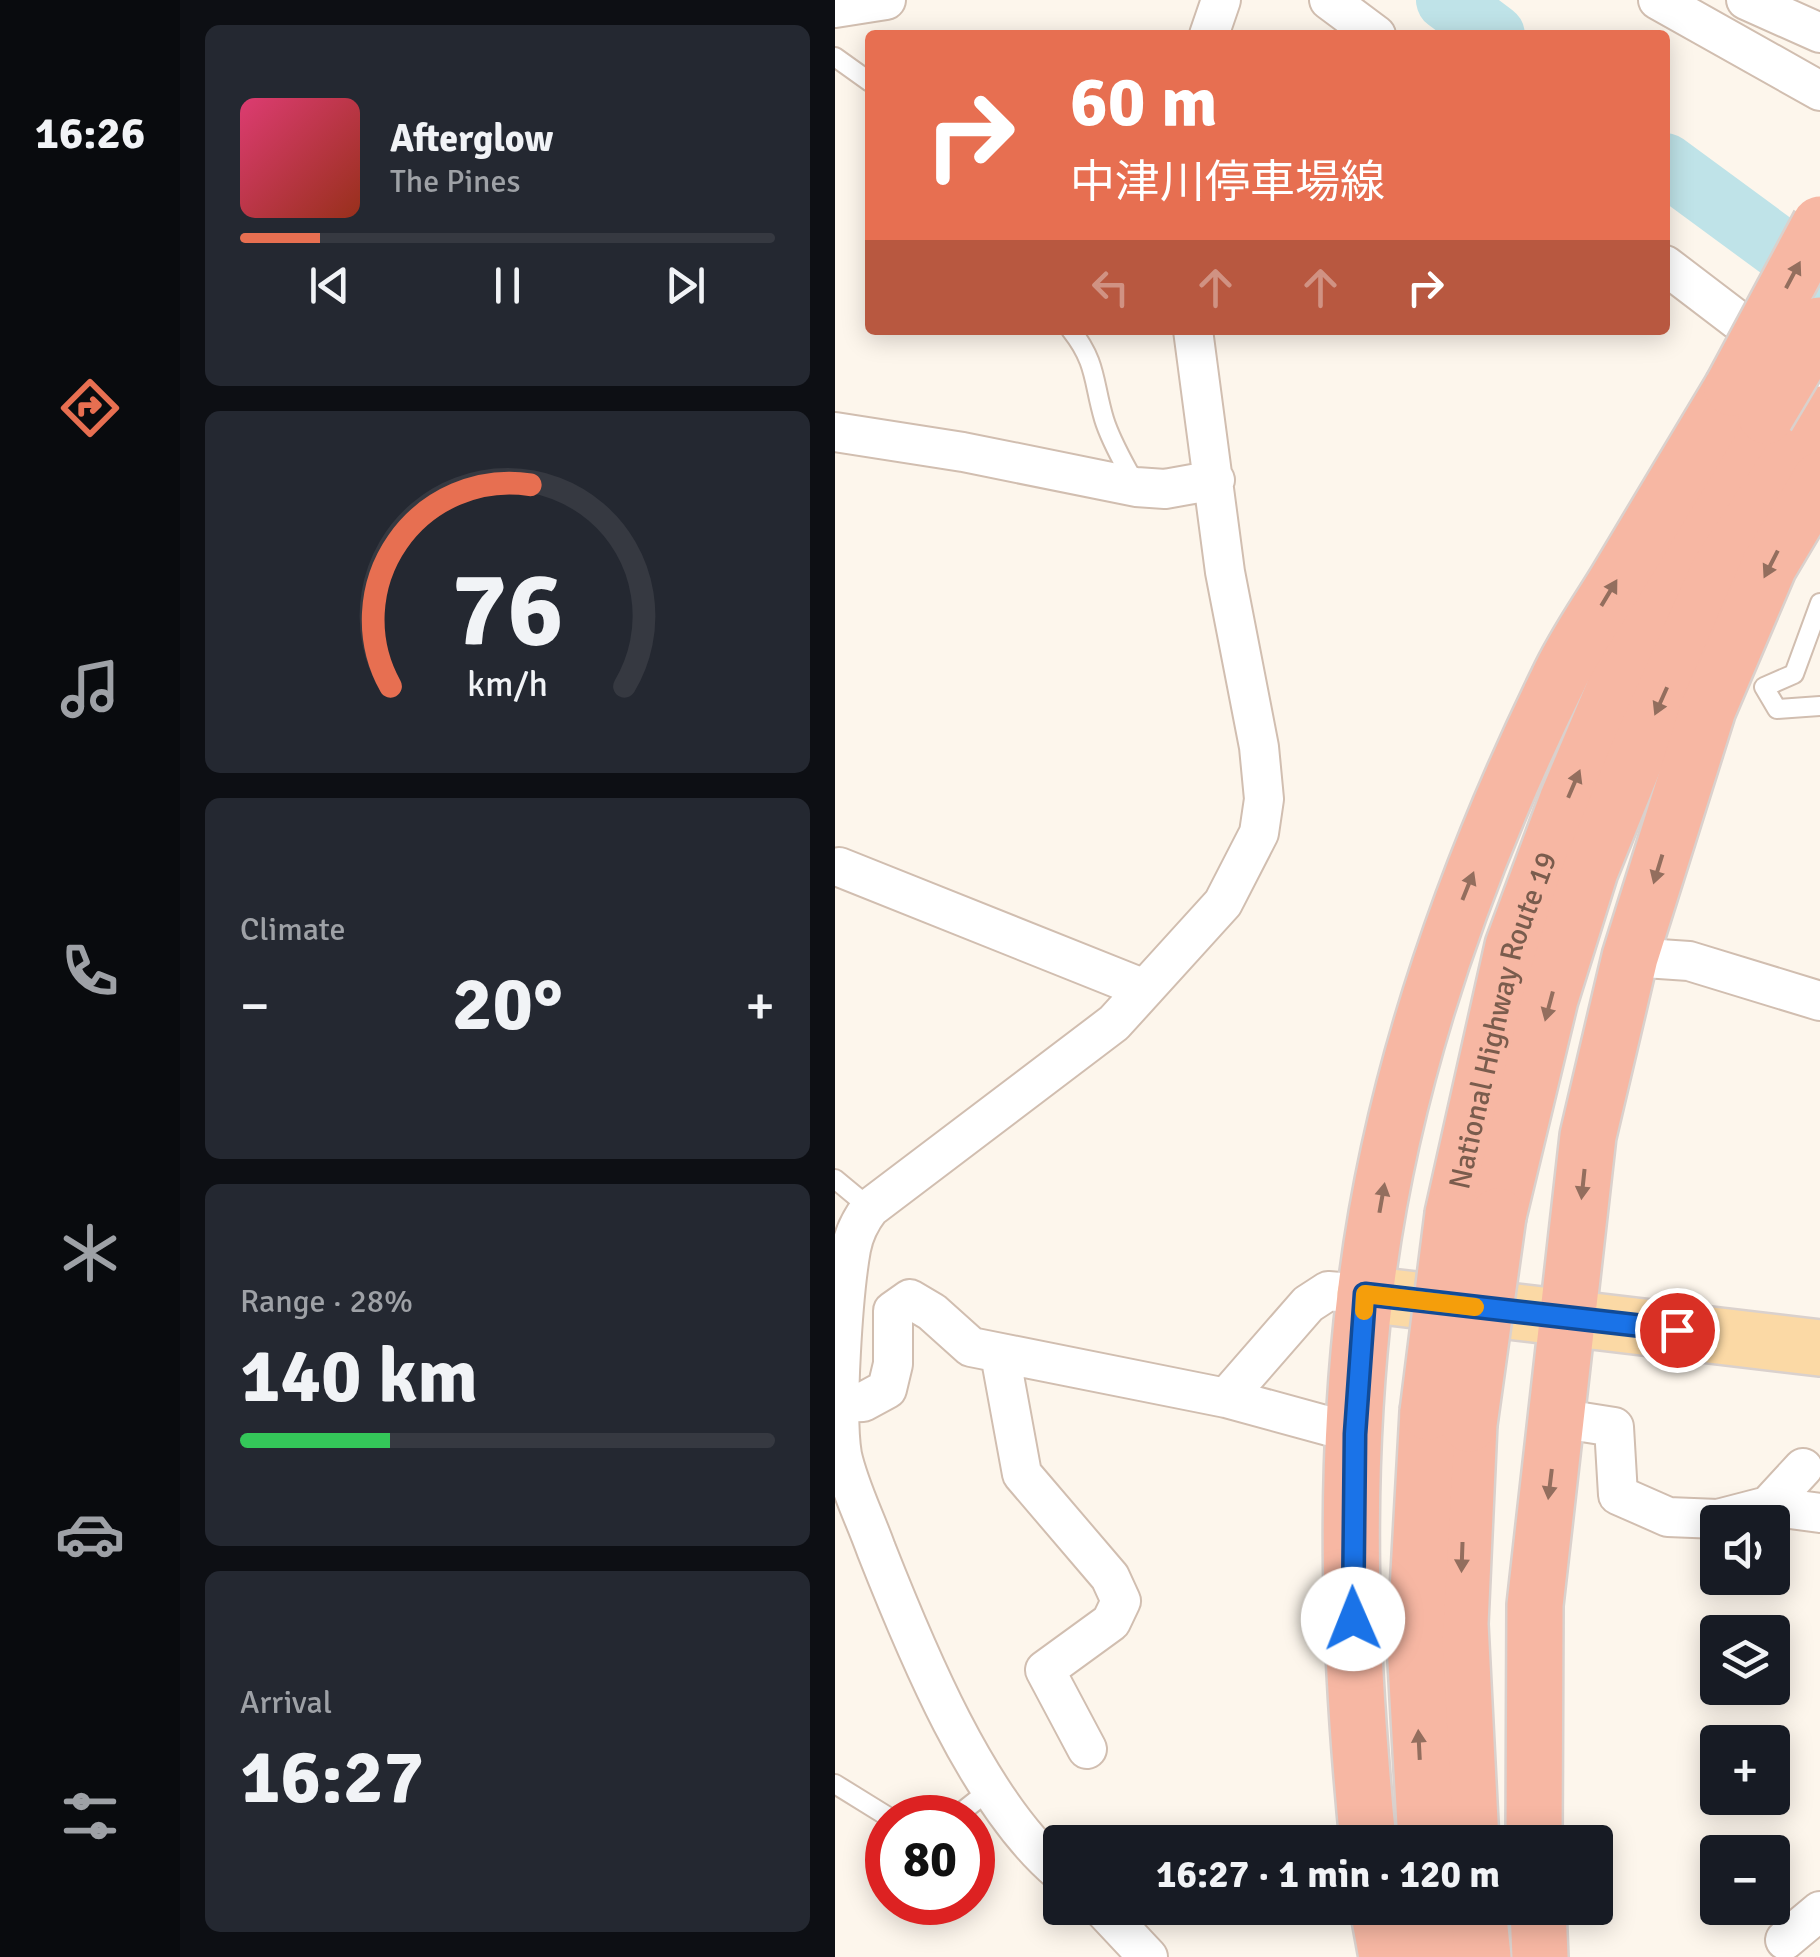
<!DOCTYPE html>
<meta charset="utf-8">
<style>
body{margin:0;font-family:Signika,"Noto Sans JP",sans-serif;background:#242831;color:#f1f3f6;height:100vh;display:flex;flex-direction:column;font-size:38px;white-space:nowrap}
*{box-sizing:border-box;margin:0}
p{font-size:32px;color:#9ea1a6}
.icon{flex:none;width:55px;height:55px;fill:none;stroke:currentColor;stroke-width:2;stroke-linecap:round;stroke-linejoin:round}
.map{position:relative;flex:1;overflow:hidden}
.sheet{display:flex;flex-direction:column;gap:25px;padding:25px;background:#0d0f14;width:655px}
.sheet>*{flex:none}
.hud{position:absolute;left:30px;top:30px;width:805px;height:305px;border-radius:10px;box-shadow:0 5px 25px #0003;background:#e76f51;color:#fff;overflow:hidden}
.controls{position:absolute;left:865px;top:1505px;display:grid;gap:20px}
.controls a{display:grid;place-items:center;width:90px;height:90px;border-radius:10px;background:#171b24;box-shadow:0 5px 25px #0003;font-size:50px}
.speed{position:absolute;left:30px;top:1795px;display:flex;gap:20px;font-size:50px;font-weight:700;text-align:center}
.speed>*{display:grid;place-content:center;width:130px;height:130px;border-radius:50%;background:#171b24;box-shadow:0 5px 25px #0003;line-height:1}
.speed .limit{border:15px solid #d22;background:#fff;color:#111}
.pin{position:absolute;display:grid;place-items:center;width:85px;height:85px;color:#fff;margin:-42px;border:5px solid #fff;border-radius:50%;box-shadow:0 2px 10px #0007}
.me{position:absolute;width:110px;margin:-55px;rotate:359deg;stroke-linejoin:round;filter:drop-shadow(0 0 8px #0008)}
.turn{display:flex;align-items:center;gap:35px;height:210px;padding:0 40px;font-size:45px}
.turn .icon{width:130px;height:130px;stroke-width:2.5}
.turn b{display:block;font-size:70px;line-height:85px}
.lanes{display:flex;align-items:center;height:95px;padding:0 40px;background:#0003;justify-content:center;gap:50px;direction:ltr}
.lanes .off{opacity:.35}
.big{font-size:75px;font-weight:800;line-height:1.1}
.sheet .tile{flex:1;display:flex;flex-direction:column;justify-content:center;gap:15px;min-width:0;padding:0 35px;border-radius:15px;background:#242831}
.sheet .dial{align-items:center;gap:0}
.dial svg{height:260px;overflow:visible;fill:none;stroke:#363941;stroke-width:7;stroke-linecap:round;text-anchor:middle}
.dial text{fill:#f1f3f6;stroke:none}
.song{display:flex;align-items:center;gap:30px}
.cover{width:120px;height:120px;border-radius:15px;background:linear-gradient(135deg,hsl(340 70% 55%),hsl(10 70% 35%))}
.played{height:10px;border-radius:5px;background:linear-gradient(90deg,#e76f51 15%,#363941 15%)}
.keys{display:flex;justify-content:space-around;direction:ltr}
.heat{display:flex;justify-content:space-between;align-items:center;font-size:55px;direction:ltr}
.charge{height:15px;border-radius:8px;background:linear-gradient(90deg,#34c759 28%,#363941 0)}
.trip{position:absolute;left:208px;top:1825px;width:570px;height:100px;border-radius:10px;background:#171b24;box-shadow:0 5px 25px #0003;font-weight:800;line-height:100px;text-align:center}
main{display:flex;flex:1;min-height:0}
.tab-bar{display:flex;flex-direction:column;width:180px;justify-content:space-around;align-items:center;background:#090b0e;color:#9ea1a6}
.tab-bar .icon{width:70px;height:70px}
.tab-bar .selected{color:#e76f51}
.tab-bar b{font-size:45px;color:#f1f3f6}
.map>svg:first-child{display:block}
</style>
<main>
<nav class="tab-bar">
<b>16:26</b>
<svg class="icon selected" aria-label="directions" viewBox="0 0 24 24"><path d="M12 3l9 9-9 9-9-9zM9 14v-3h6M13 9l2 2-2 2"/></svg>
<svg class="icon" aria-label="music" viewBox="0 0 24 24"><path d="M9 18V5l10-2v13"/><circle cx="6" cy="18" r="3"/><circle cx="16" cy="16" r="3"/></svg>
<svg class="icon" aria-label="phone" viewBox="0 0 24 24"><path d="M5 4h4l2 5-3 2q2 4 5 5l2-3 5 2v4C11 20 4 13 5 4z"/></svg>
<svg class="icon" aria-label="climate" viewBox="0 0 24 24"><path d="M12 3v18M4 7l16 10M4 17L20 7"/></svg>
<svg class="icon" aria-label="car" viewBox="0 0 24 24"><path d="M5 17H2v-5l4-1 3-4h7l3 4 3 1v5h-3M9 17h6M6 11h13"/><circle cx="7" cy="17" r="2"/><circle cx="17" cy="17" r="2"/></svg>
<svg class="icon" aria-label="filters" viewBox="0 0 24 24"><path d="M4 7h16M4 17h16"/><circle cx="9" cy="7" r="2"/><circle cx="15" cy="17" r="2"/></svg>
</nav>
<section class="sheet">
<div class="tile">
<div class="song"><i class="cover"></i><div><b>Afterglow</b><p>The Pines</p></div></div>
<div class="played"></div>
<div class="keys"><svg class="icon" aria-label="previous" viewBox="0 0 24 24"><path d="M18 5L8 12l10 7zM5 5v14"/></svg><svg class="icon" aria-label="pause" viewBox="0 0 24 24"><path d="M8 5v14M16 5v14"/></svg><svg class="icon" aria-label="next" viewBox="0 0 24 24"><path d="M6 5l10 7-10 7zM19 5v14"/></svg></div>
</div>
<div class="tile dial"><svg viewBox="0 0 100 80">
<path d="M14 69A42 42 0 1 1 86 69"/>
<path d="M14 69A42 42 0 0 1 57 7" stroke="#e76f51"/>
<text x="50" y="56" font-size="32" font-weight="700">76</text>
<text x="50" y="72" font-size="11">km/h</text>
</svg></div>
<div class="tile"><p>Climate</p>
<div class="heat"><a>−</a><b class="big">20°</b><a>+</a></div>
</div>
<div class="tile"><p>Range · 28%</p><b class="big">140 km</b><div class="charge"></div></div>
<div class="tile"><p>Arrival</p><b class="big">16:27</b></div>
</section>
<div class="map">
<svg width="985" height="1957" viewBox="0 0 985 1957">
<rect width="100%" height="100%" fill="#fdf6ec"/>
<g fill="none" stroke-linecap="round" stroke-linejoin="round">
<path stroke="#bfe3e8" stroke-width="62" d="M612 0 659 35
M830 164 985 278"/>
<g stroke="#d1beb0" stroke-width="22">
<path id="lane" d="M0 57 35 82
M236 330C262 363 258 382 269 419 276 442 289 463 300 484
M985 603 959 674 929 687 942 709 985 706
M0 1179 35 1208
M0 1784 55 1818
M119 1818 157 1788"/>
</g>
<g stroke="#d1beb0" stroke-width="42">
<path id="street" d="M494 0 541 35
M823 0 985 91
M911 0 985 33
M0 8 51 0
M374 35 386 0
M830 265 985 383
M0 432 128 452 301 487 330 489 380 480
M4 867 307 988
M795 957 854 961 985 1001
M165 1354 187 1474 275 1577 286 1601 276 1622 210 1670 252 1749
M391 1398 519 1433
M5 1403 28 1402 52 1389 58 1364V1311L75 1299 97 1312 136 1347 391 1398 473 1304 493 1291 530 1294
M722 1418 779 1427 783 1495 833 1517 883 1519 933 1506 968 1468
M933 1506 985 1513
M225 1872C143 1803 80 1648 41 1549 30 1518 14 1487 7 1455 0 1414 8 1294 16 1249 19 1233 25 1221 35 1208L279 1023 388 903 424 833 429 799 424 747 390 572 358 330
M267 1908 313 1957
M950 1940 985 1911"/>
</g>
<g stroke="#dad1cd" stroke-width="60">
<path id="primary" d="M530 1294 985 1348"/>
</g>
<g stroke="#dad1cd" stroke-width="60">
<g id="highway">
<path id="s1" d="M618 1214 678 946 732 801 789 666 931 416"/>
<path d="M663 1216 715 999 755 871 804 750 883 572 985 414"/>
<path d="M634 1424 625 1624 636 1842"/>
<path d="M533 1842C515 1661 508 1477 530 1296 555 1082 629 872 723 680 739 645 762 613 782 580 820 516 859 452 897 388"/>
<path d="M591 1842 580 1644 593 1412"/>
<path d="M699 1842 700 1605 753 1136 795 957 873 709 934 566 985 480"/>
<path d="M543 1908 552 1957"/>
<path d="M598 1908 605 1957"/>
<path d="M643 1908 648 1957"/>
<path d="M703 1908 705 1957"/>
</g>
</g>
<use href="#lane" stroke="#fff" stroke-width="18"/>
<use href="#street" stroke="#fff" stroke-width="38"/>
<use href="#primary" stroke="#fbd9a5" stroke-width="55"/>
<use href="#highway" stroke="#f7b7a3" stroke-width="55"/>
<g stroke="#dad1cd" stroke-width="60" stroke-linecap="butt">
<path id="highway-bridge" d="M897 388 985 224
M931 416 985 325
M593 1412 618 1214
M634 1424 663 1216"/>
</g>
<use href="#highway-bridge" stroke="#f7b7a3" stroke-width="55"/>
</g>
<defs><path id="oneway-solid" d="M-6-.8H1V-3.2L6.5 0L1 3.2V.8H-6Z" transform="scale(2.5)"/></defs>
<g fill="#936e5e">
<use href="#oneway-solid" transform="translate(958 275) rotate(-62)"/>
<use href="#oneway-solid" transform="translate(936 564) rotate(117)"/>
<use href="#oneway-solid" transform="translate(774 593) rotate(-59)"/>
<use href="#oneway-solid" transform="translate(826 701) rotate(114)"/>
<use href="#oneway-solid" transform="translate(739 784) rotate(-67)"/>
<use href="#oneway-solid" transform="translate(823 869) rotate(107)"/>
<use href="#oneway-solid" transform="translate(633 886) rotate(-68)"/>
<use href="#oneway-solid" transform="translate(714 1006) rotate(105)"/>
<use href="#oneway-solid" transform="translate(748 1184) rotate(96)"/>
<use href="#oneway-solid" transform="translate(547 1198) rotate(-80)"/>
<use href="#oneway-solid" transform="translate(715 1484) rotate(97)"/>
<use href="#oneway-solid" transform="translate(627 1557) rotate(92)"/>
<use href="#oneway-solid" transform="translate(584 1745) rotate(-93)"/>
</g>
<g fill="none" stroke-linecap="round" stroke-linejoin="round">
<g stroke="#114b97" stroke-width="25">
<path id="route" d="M518 1619 520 1434 530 1294 842 1330"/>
</g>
<use href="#route" stroke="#1a73e8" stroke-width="18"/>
<path stroke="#f59e0b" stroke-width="18" d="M529 1311 530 1294 640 1307"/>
</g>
<g text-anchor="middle" stroke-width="10" stroke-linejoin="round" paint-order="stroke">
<g font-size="30" fill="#7a5c4d" stroke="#fffaf3">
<text dy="10" stroke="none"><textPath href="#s1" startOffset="200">National Highway Route 19</textPath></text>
</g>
</g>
</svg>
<div class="controls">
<a><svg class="icon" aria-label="sound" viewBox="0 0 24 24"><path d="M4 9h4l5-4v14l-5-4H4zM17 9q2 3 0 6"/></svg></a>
<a><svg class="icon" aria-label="layers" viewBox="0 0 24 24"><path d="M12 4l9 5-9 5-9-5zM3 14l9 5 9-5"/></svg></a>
<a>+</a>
<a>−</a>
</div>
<div class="speed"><div class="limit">80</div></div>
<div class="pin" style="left:842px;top:1330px;background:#d93025"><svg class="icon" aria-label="arrive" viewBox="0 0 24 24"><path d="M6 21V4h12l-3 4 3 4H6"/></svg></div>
<svg class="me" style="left:518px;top:1619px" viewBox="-20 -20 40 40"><circle r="19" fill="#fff"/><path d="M0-13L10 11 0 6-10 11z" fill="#1a73e8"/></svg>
<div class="trip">16:27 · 1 min · 120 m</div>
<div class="hud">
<div class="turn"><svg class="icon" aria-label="right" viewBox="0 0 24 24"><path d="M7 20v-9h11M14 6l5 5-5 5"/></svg><div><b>60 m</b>中津川停車場線</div></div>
<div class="lanes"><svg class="icon off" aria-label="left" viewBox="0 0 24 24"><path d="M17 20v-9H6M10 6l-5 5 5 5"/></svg><svg class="icon off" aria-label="ahead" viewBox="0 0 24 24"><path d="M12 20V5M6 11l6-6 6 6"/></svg><svg class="icon off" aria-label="ahead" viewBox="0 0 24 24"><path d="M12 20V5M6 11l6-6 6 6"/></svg><svg class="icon" aria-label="right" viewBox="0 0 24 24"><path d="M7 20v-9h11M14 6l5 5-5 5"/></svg></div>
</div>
</div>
</main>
